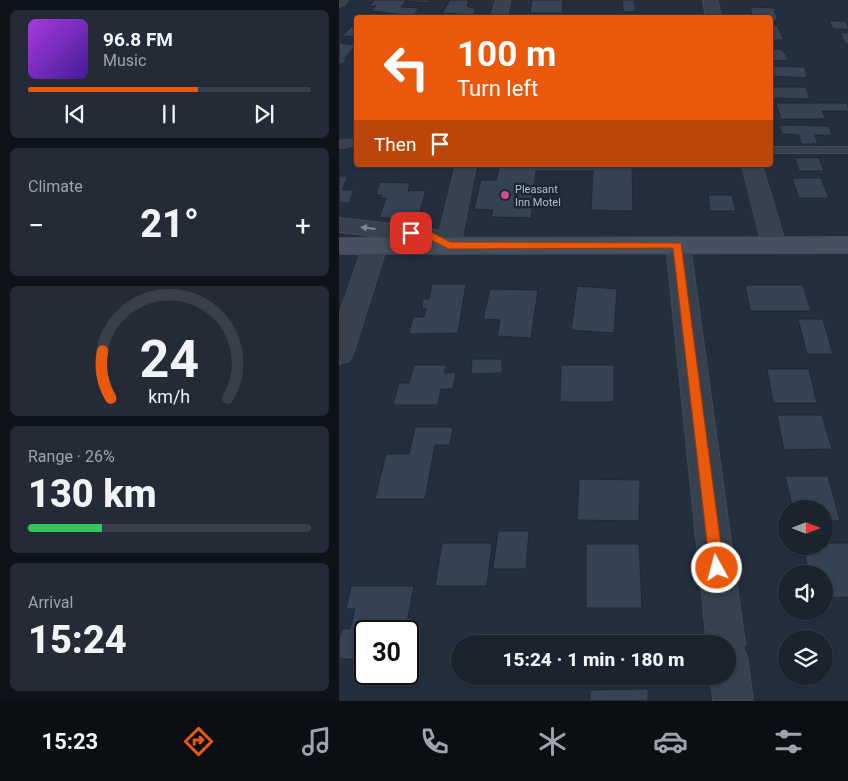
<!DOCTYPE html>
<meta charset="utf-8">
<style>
body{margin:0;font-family:Roboto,sans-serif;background:#242b36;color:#f1f3f6;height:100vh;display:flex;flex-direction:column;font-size:19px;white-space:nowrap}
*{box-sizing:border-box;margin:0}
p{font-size:16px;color:#a0a4aa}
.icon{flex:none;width:28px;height:28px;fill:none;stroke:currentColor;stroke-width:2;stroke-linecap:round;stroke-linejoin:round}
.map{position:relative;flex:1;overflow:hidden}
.drawer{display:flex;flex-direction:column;gap:10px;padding:10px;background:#0f1319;width:339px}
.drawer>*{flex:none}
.hud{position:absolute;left:15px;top:15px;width:419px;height:152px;border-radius:5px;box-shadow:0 1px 4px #0004,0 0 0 1px #39404a;background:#ea580c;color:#fff;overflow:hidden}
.needle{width:32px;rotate:90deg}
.tools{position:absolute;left:439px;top:500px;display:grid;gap:10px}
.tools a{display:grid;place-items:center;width:55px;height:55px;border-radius:50%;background:#1b232e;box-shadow:0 1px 4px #0004,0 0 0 1px #39404a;font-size:25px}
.speed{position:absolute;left:15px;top:620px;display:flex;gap:10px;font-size:25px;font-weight:700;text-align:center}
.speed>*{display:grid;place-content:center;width:65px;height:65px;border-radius:50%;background:#1b232e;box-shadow:0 1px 4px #0004,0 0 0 1px #39404a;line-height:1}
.speed .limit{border:2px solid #111;border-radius:8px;background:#fff;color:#111}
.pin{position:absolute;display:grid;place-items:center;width:42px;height:42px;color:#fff;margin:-21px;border-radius:10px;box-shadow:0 2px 8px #0006}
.me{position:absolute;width:55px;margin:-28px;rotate:353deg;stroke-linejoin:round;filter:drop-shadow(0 0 4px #0008)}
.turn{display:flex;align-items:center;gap:18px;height:105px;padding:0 20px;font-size:22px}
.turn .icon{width:65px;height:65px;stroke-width:2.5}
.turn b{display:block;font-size:35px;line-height:42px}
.then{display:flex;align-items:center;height:48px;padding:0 20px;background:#0003;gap:10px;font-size:19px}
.big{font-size:38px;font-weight:800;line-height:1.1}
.drawer .card{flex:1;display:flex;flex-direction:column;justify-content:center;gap:8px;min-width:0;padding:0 18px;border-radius:8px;background:#242b36}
.drawer .dial{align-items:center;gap:0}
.dial svg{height:130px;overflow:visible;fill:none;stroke:#39404a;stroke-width:7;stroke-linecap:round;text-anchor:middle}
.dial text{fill:#f1f3f6;stroke:none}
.song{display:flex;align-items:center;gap:15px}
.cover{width:60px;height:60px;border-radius:8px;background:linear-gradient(135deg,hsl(280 70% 55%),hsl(260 70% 35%))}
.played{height:5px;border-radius:2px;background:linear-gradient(90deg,#ea580c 60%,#39404a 60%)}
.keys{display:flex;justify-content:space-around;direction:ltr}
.heat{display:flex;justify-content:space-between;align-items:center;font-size:28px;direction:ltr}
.charge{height:8px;border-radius:4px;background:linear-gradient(90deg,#34c759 26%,#39404a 0)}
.trip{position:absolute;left:112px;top:635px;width:285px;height:50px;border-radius:25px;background:#1b232e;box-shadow:0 1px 4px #0004,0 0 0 1px #39404a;font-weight:800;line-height:50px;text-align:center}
.tabs{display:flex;height:80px;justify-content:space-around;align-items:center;background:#0b0e12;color:#a0a4aa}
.tabs .icon{width:35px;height:35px}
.tabs .selected{color:#ea580c}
.tabs b{font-size:22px;color:#f1f3f6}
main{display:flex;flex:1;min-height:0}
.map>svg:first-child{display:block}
</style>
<main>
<section class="drawer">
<div class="card">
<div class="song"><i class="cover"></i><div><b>96.8 FM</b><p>Music</p></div></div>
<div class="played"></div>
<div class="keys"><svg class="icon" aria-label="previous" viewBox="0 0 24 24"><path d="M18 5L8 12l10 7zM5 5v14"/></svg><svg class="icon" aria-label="pause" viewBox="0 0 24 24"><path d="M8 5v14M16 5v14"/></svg><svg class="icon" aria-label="next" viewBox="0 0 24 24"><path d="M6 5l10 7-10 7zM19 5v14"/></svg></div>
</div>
<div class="card"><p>Climate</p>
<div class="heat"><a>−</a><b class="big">21°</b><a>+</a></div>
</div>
<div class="card dial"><svg viewBox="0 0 100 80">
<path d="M14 69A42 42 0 1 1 86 69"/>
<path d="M14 69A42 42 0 0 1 9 40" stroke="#ea580c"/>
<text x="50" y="56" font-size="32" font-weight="700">24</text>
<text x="50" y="72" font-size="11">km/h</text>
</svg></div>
<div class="card"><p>Range · 26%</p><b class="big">130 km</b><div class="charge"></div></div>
<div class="card"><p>Arrival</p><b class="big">15:24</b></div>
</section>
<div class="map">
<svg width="510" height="701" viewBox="0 0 510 701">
<rect width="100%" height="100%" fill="#242f3e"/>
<path fill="#364354" stroke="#1f2835" d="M36 0H91L89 3 67 1 62 7 80 8 74 16 32 11 37 6H30Z
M111 0H130L128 6 137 9 134 15 103 13Z
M193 0H224L223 13H191Z
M283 0H295L297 12H284Z
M411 7 435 8 439 21H431V18H414Z
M490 21H507L510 29H494Z
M17 22 18 37 3 36Z
M431 25H438L445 40H431Z
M501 33H510V44H506Z
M0 43 18 45V49H14L5 59H8L3 64H0Z
M431 49H443L450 60 431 61Z
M431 66 466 67 468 78 431 76Z
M431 87H467L471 99 431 98Z
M437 103H508L510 111H483L487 119H442Z
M440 125 490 126 493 135H476L479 144H462L460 135 443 134Z
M456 158H480L485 171H460Z
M161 165H293L294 211 252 210 254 171H197L192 218 152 217 154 210 135 209 142 180H157Z
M0 176H9L3 190H15L10 203H0Z
M453 178H482L490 198H460Z
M41 182 71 183 69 191 87 190 79 218H40L47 198H42L43 195H37Z
M369 195H393L397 211H371Z
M93 284H127L119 333 70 334 74 317H85L87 309H83L84 299H90Z
M406 285H464L472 311H411Z
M238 286 278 289 275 333 232 330Z
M151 289 199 290 192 338 158 336 161 320 144 319Z
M459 319H484L494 354H468Z
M133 359H163V373L132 374Z
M75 365H107L105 373 117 372 114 389H102L99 405H54L60 383H70Z
M222 365H275V402H221Z
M428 369H470L478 403H434Z
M438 415H483L493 449 445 450Z
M76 427H114L111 445H96L86 499H36L47 454H70Z
M446 476H489L501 521H485V509H454Z
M240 479 301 480 300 521 238 520Z
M159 531H190L187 569H154Z
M103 543H153L148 586H96Z
M485 543H510V597L485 598V574H471L463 546H485Z
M247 544H300L303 608H247Z
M12 586H75L67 627H49L48 631H26V659H0V640L3 629H11L16 609H7Z
M309 689V701H251V690Z"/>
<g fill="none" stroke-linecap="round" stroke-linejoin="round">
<g stroke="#414a57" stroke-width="2">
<path id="service" d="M18 139V145L0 148V141Z
M431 147H510V153H431Z"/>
</g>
<g stroke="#414a57" stroke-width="2">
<path id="minor" d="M0 0H9L5 5 0 7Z
M157 0H171L168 18H152Z
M364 0H378L383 18H367Z
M117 165H137L121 246 117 251 109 254 101 251 97 246Z
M403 165H423L447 245 443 250 435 253 427 250 423 245Z
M339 237 347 240 351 245 406 644 404 648 408 657 414 701H374L372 676H389V644H368L327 245 331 240Z
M36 238 44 241 48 246 14 354 10 361 0 364V315L24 246 28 241Z"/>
</g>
<g stroke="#414a57" stroke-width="2">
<path id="tertiary" d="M0 218 90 228C101 231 115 236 121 246L117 251 109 254 101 251 84 242 0 232Z"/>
</g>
<g stroke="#414a57" stroke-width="2">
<path id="secondary" d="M510 237V253L0 254V238Z"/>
</g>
<use href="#service" fill="#38414e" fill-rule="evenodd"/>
<use href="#minor" fill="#38414e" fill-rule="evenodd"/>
<use href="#tertiary" fill="#38414e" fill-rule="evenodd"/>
<use href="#secondary" fill="#465061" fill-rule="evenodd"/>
</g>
<defs><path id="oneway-solid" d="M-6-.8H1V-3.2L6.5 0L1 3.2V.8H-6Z" transform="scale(1.25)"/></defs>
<use fill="#7c8592" href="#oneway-solid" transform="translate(29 228) rotate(-173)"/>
<path fill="#ea580c" stroke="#983908" d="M72 230 94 233 111 242 342 243 385 568 383 573 378 575 373 573 371 568 334 248 110 249 88 238 69 235 68 233Z"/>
<circle fill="#d1479c" stroke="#1d2633" stroke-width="2" cx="166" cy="195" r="5"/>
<g text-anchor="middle" stroke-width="5" stroke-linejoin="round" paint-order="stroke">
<g font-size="11" fill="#b4bcc9" stroke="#1d2633" text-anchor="start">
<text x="176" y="193">Pleasant<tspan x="176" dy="13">Inn Motel</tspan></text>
</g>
</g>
</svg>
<div class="tools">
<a><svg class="needle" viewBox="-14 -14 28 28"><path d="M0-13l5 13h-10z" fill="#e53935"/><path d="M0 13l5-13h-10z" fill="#a0a4aa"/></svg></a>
<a><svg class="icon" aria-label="sound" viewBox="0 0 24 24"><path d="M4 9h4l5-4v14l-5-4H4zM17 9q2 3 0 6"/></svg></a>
<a><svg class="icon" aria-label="layers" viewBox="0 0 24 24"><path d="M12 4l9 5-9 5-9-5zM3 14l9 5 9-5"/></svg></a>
</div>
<div class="speed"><div class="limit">30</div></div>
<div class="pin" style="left:72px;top:233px;background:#d93025"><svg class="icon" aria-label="arrive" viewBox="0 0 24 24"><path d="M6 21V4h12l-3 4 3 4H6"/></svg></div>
<svg class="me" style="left:378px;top:568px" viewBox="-20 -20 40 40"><circle r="17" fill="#ea580c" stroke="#fff" stroke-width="3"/><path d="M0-11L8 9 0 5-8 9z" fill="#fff"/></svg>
<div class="trip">15:24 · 1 min · 180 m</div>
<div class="hud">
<div class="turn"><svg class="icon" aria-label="left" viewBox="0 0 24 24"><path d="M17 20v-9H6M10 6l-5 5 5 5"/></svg><div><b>100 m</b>Turn left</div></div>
<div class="then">Then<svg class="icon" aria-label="arrive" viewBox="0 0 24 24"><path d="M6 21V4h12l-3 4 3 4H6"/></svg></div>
</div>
</div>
</main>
<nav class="tabs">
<b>15:23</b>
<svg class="icon selected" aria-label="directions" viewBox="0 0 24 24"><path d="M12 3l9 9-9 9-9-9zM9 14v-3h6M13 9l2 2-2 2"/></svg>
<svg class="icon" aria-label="music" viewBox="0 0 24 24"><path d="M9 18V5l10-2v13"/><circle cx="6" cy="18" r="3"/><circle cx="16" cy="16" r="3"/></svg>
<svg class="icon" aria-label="phone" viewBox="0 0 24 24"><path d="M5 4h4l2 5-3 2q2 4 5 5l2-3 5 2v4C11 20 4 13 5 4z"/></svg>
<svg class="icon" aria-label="climate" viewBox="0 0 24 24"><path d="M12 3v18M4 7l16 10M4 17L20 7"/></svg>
<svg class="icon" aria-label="car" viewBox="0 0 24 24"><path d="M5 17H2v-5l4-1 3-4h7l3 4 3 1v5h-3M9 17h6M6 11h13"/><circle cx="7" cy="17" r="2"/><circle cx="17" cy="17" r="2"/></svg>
<svg class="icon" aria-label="filters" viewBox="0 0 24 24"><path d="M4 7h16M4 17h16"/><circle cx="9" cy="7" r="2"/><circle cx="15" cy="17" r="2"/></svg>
</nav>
